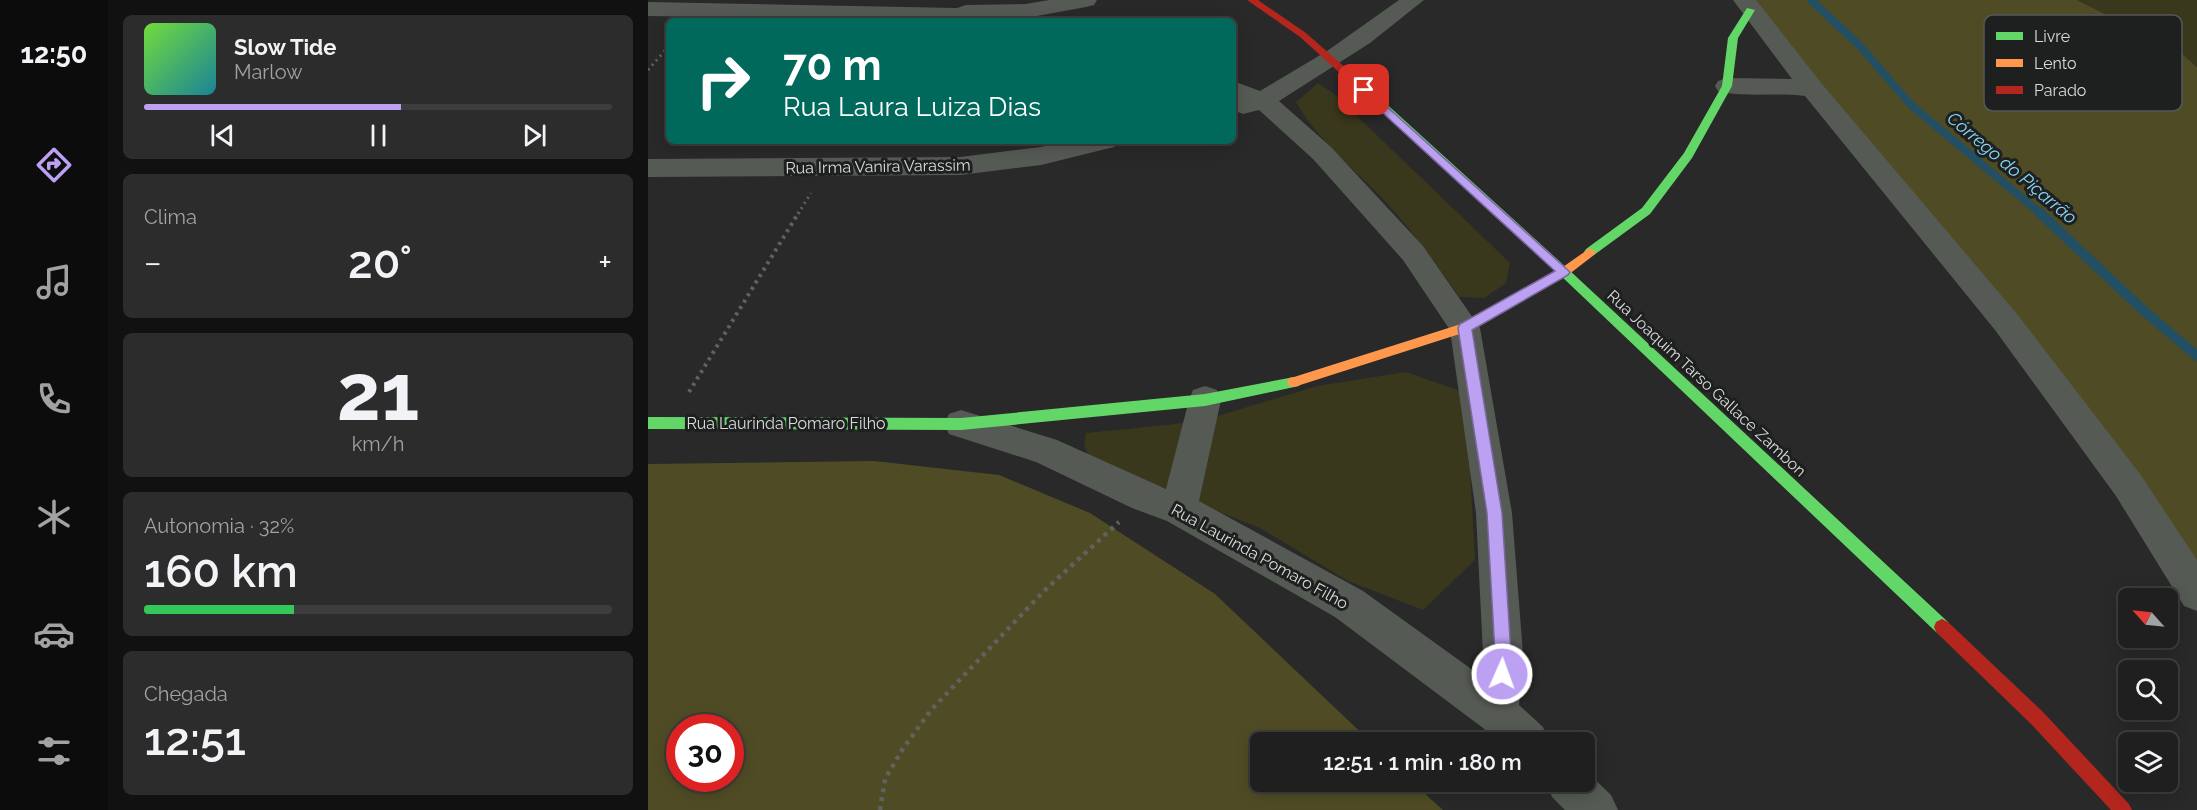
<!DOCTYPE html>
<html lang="pt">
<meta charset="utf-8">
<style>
body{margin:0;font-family:Raleway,sans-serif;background:#2b2c2b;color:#f1f3f6;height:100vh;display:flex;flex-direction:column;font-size:22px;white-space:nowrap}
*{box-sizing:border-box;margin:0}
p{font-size:20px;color:#a1a2a4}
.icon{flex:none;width:33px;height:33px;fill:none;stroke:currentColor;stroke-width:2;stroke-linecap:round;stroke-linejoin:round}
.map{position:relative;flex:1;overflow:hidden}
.details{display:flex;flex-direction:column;gap:15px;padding:15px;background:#101110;width:540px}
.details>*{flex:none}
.hud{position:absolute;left:18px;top:18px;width:570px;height:126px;border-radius:9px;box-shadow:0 3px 15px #0003,0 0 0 2px #3c3d3c;background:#00695c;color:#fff;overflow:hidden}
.needle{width:39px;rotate:297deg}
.buttons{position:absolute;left:1470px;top:588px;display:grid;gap:12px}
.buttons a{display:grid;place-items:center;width:60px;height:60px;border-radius:9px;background:#1e1f1e;box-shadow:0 3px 15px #0003,0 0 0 2px #3c3d3c;font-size:30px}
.speed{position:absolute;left:18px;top:714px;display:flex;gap:12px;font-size:30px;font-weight:700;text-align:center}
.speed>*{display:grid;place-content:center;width:78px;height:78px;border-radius:50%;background:#1e1f1e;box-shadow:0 3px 15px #0003,0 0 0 2px #3c3d3c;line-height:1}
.speed .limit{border:9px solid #d22;background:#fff;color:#111}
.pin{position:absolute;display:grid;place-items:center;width:51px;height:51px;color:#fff;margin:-26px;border-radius:12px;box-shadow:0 3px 9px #0006}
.me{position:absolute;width:66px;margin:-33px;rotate:2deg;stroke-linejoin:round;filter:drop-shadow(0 0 4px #0008)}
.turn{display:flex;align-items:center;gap:21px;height:126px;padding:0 18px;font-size:27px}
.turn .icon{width:78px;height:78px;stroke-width:2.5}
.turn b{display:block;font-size:42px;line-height:51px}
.big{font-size:45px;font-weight:600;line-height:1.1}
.details .tile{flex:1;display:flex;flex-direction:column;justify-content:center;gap:9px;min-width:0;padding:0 21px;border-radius:9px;background:#2b2c2b}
.details .dial{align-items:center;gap:0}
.dial b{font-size:78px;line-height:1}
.song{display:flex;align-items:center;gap:18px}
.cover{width:72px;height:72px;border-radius:9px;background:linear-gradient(135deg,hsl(100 70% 55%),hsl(190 70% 35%))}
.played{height:6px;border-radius:3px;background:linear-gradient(90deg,#bca0f2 55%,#3c3d3c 55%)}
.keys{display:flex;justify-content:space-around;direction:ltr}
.heat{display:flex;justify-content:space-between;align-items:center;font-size:33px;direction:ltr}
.charge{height:9px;border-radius:4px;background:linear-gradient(90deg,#34c759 32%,#3c3d3c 0)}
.trip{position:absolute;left:602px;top:732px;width:345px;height:60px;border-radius:9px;background:#1e1f1e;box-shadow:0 3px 15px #0003,0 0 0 2px #3c3d3c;font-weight:600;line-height:60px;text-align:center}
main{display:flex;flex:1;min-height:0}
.menu{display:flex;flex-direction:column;width:108px;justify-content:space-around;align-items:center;background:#0c0c0c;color:#a1a2a4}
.menu .icon{width:42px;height:42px}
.menu .active{color:#bca0f2}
.menu b{font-size:27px;color:#f1f3f6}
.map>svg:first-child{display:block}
</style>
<main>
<nav class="menu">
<b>12:50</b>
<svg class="icon active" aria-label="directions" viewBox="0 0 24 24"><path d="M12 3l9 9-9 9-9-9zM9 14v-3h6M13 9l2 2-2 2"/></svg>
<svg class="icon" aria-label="music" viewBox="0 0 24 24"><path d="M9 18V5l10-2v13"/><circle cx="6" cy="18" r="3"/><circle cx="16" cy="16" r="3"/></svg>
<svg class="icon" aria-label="phone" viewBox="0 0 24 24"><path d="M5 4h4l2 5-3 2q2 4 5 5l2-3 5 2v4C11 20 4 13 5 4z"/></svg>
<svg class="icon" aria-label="climate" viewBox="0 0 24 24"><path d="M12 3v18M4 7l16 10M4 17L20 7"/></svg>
<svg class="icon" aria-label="car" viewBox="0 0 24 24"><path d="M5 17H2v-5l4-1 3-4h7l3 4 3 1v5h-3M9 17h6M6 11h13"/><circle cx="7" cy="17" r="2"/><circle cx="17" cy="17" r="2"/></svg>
<svg class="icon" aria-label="filters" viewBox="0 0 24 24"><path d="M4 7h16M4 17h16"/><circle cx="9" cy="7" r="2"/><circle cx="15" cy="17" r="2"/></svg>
</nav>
<section class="details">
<div class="tile">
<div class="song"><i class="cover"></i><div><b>Slow Tide</b><p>Marlow</p></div></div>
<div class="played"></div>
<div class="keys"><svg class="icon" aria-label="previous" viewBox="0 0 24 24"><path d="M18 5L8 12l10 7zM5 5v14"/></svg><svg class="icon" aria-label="pause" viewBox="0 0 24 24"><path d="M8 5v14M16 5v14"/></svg><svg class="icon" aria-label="next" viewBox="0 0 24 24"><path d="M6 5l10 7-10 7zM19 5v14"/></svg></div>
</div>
<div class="tile"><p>Clima</p>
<div class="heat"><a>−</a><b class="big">20°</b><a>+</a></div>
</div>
<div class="tile dial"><b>21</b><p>km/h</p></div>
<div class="tile"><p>Autonomia · 32%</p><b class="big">160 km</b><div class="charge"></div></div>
<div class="tile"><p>Chegada</p><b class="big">12:51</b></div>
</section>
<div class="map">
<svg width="1549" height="810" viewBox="0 0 1549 810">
<rect width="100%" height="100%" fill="#282928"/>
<path fill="#39381d" d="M1429 0H1549V67L1532 52Z
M670 83 685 93 862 263 858 283 836 298 811 297C787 262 761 226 731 195 702 165 668 138 648 102Z
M758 372 818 393 827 560 775 610 700 581 612 528 569 511 530 491 508 486 440 455 436 444 438 433 528 424 563 418 669 386Z"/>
<path fill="#4f4c25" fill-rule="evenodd" d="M1096 0H1429L1532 52 1549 67V593Z
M226 461 351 475 442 513 567 594 723 742H612V782H764L795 810H0V464ZM32 728H82V778H32Z"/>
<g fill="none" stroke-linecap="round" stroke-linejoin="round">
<path stroke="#224f63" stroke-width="8" d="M1163 0 1212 46 1263 105 1393 214"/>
<path stroke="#224f63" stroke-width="10" d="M1391 212 1495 310 1549 356"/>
<path stroke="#5f625e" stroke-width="3" stroke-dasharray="2 4" stroke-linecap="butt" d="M0 70 21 46
M150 214 163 193"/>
<path stroke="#5f625e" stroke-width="4" stroke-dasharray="3 4.5" stroke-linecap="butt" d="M41 392 151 212"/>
<path stroke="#5f625e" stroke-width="4.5" stroke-dasharray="4 5" stroke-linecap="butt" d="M232 810 237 779 254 750 283 710 397 590 471 522"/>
<path fill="#565a54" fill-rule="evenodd" d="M401 0H449L446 5 438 7 378 18H350L351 21 0 16V2L309 8 318 5 378 4Z
M751 0H776L722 43 631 101 683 147 775 246 832 328 864 513 875 654 871 705 895 727 901 742H851L835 728 687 617 519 521 484 508 388 462 301 434 296 424 301 414 313 410 409 440 518 489 541 400 545 390 557 386 569 390 573 400 551 501 715 591 833 676 835 654 828 513 802 330 755 260 665 159 611 110 595 114 585 110V102L589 100 585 98V81L612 91 679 51Z
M1085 0H1108L1174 84 1369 314 1492 474 1549 560V611L1536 606 1468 496 1347 330 1157 96C1130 92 1095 98 1070 91L1067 86 1070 81 1079 78 1144 79Z
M420 141H470L466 147 393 165 312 175 0 177V159L312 157 393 147Z
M936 769 963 795 970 810H917L904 797 898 782H936Z"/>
<path fill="#63d668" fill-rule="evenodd" d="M1099 8 1107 10 1090 38 1084 86 1044 158 1002 214 946 255H938L936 252 938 249 994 208 1036 153 1074 86 1080 38Z
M729 98 733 99 920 269 1300 622 1302 627 1300 632 1294 635 1288 632 912 275 725 103 724 101Z
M646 377 651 378 653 382 651 386 557 406 313 430 0 429V417L313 418 557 394Z"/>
<path fill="#ff974d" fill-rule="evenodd" d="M942 248 948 252 946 255 920 275 821 331 646 387 641 386 639 382 641 378 646 377 813 324 912 269Z"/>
<path fill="#b3261e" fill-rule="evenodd" d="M599 0H610L658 33 733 99V103H725L652 37Z
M1294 619 1300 622 1395 712 1481 804 1484 810H1463L1383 724 1288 632 1286 627 1288 622Z"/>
</g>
<path fill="#bca0f2" stroke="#7a689d" stroke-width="1.5" d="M716 86 922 272 920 275 824 330 854 513 863 654 859 680 854 682 848 680 845 674 847 654 839 513 810 328 812 324 907 271 712 92V87Z"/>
<g text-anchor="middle" stroke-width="6" stroke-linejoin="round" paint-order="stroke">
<g font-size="16" fill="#d9dbda" stroke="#1d201f">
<text transform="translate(230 166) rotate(-1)" y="6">Rua Irma Vanira Varassim</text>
<text transform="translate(1059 383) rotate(43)" y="6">Rua Joaquim Tarso Gallace Zambon</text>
<text x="138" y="429">Rua Laurinda Pomaro Filho</text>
<text transform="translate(612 556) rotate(29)" y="6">Rua Laurinda Pomaro Filho</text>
</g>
<g font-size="18" font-style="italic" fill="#87d6fc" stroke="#1d201f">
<text transform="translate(1364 168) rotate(40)" y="6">Córrego do Piçarrão</text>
</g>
</g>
<rect x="1336" y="15" width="198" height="96" rx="9" fill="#1d201f" stroke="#555857" stroke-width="1.5"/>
<rect x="1348" y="32" width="27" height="8" fill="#63d668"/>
<rect x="1348" y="59" width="27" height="8" fill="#ff974d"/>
<rect x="1348" y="86" width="27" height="8" fill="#b3261e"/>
<g font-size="16" fill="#d9dbda">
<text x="1386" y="42">Livre</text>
<text x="1386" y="69">Lento</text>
<text x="1386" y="96">Parado</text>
</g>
</svg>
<div class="buttons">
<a><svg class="needle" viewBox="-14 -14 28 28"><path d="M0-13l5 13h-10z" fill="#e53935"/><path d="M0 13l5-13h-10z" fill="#a1a2a4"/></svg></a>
<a><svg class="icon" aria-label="search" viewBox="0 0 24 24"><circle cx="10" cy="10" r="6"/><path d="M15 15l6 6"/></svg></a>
<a><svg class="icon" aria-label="layers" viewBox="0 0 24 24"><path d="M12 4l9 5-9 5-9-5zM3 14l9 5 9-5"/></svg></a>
</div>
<div class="speed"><div class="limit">30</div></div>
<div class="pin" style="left:716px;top:90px;background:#d93025"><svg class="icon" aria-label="arrive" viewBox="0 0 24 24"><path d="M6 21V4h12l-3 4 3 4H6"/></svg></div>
<svg class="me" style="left:854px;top:674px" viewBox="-20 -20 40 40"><circle r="17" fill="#bca0f2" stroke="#fff" stroke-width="3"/><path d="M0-11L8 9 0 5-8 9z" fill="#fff"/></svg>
<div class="trip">12:51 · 1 min · 180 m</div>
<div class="hud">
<div class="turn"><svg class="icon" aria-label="right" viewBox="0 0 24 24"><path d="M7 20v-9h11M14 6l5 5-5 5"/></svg><div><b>70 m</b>Rua Laura Luiza Dias</div></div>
</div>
</div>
</main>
